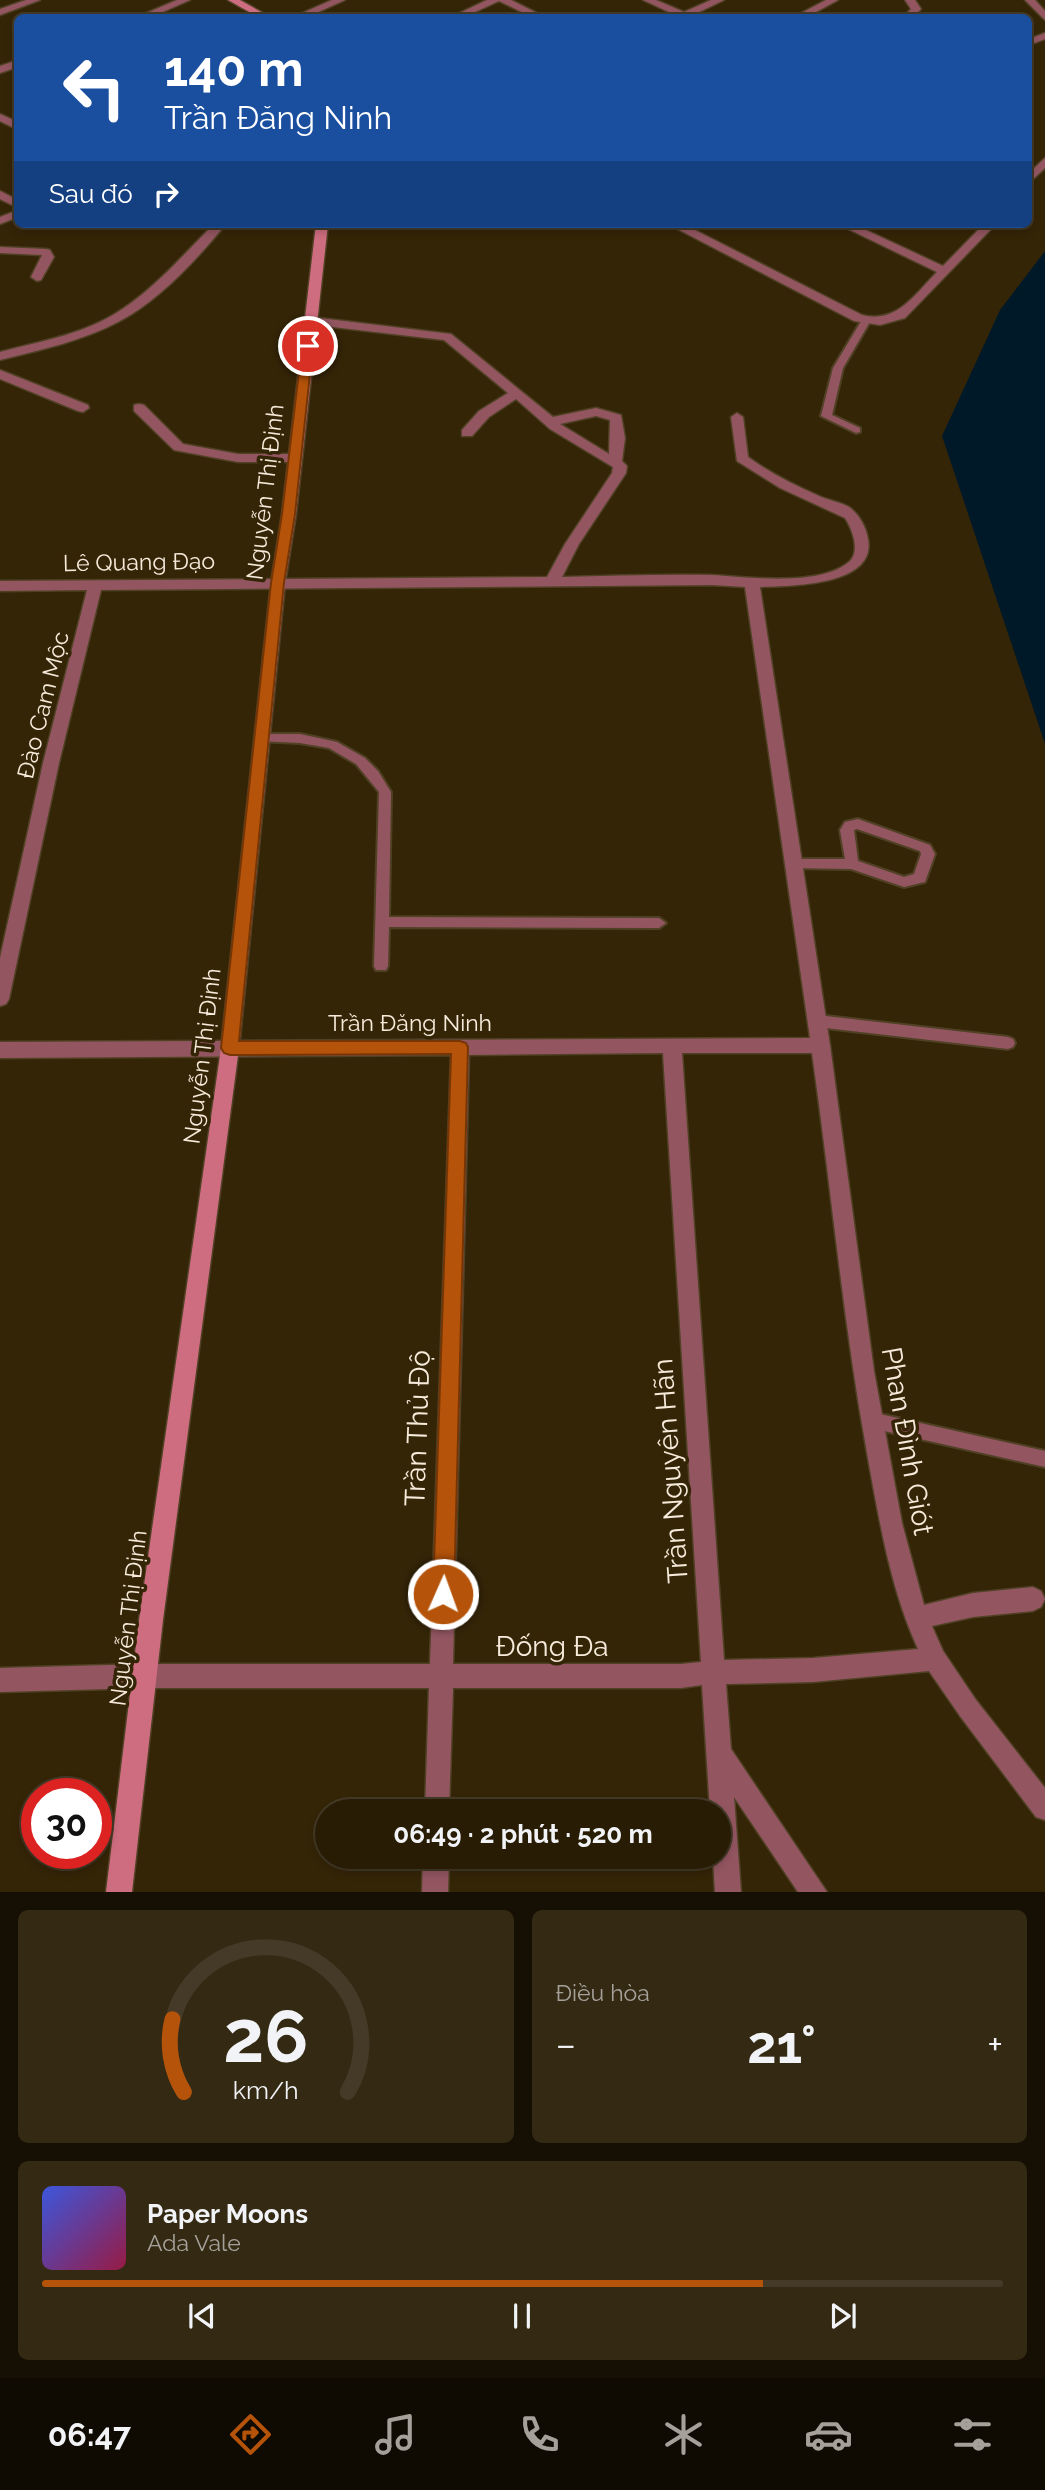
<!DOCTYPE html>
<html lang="vi">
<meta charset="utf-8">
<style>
body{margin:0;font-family:Raleway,sans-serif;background:#342913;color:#f1f3f6;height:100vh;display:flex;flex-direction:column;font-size:26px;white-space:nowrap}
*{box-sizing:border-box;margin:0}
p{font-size:23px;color:#a5a19a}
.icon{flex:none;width:38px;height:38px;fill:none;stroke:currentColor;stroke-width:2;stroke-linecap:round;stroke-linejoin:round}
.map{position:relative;height:1892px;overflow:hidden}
.drawer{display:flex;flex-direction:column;gap:18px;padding:18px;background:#160f03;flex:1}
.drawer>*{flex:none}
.top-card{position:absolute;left:14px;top:14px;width:1018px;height:214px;border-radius:10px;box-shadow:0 4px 10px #0003,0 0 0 2px #443a27;background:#1a4fa0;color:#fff;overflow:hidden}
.speed{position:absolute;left:21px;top:1778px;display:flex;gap:14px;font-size:35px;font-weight:700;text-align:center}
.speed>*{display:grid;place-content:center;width:91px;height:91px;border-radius:50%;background:#281c05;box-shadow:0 4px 10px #0003,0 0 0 2px #443a27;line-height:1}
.speed .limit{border:10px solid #d22;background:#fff;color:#111}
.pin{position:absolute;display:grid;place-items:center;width:60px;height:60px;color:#fff;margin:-30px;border:4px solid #fff;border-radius:50%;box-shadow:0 2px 7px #0007}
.me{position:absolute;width:77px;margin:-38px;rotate:2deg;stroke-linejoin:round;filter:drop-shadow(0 0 5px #0008)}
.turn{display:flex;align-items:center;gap:24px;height:147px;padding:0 35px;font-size:32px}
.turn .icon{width:91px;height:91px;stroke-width:2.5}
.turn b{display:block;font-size:49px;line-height:60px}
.then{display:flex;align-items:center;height:66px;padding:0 35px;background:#0003;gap:14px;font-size:26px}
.big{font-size:52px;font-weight:700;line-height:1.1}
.drawer .card{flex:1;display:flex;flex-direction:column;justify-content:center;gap:10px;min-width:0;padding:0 24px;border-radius:10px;background:#342913}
.drawer .dial{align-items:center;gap:0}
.dial svg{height:182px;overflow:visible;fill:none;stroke:#443a27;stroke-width:7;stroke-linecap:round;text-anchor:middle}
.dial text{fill:#f1f3f6;stroke:none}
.song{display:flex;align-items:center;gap:21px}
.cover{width:84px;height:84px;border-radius:10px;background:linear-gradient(135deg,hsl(230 70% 55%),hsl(340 70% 35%))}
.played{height:7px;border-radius:4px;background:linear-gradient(90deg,#b45309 75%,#443a27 75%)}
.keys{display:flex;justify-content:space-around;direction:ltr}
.heat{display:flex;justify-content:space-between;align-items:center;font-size:38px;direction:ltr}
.drawer .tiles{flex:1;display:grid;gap:18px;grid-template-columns:1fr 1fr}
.card:last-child{grid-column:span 2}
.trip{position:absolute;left:315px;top:1799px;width:416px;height:70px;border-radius:35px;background:#281c05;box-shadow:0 4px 10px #0003,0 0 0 2px #443a27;font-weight:700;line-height:70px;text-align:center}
.tab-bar{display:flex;height:112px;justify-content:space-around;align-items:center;background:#100b02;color:#a5a19a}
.tab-bar .icon{width:49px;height:49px}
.tab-bar .current{color:#b45309}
.tab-bar b{font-size:32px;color:#f1f3f6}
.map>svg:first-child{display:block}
</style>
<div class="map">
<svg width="1045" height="1892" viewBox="0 0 1045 1892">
<rect width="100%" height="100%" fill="#352507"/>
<path fill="#001929" d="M1045 251V744L942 436 1000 310Z"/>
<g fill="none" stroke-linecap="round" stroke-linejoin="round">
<g stroke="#504125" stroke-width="4">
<path id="lane" d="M863 318 871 320 843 368 832 415 860 428V432L856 433 821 416 833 368Z
M261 734H300L337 742 365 758 378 771 391 792 389 917 659 918 666 923 659 928 389 927 388 966 386 970H376L374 966 379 792 356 764 329 748 300 743 257 741 255 738Z
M858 819 930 845 935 854 925 882 904 887 851 869 788 868 786 864 793 859H845L840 830 845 822ZM857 829 920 851 921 854 914 874 904 877 858 861 854 830Z
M817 1015 1008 1037 1013 1039 1015 1043 1013 1047 1008 1049 817 1027 812 1025 810 1021 812 1017Z
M871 1412 1045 1451V1467L871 1428 865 1426 862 1420 865 1414Z"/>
</g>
<g stroke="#504125" stroke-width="3">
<path id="street" d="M26 0H40L0 15V9Z
M177 0H190L149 18H135Z
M332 0H345L305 18H291Z
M487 0H511L547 18H534L499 1 462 18H449Z
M643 0H656L684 12 711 0H724L693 15 695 18H682Z
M826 0H838L805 18H792Z
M905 0H915L921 9 912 18H902L911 9Z
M1025 0H1035L1045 11V20Z
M1045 33V39L1029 45V39Z
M18 60V67L0 73V66Z
M0 114 18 122V130L0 121Z
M1045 158V168L1029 183V173Z
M0 191 18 200V208L0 199Z
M18 210V217L0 224V217Z
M214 224H226C197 259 159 301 118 322 82 341 40 350 0 360V352C38 342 79 335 113 315 152 292 182 256 214 224Z
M668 224H683L862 315C897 324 915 294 937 272L838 224H853L943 266 984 224H996L905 318 880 325 854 321Z
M0 247 46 249 50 250 54 257 41 280 37 281 31 277 42 255 0 253Z
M311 317 451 334 553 417 596 408 621 415 625 438 622 461 627 466 626 473 579 544 562 577C611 576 662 574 712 575 748 577 819 587 849 562 861 551 852 529 845 518L780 488 737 461 731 417 737 413 743 417 748 457C770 473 794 485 819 496 828 500 840 502 849 507 859 514 866 527 868 539 877 586 790 586 760 587L830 1045 874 1371 902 1523 924 1605 973 1593 1033 1587 1041 1591 1045 1599 1041 1607 1033 1611 973 1617 932 1626 943 1651 976 1700 1045 1788V1820L1036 1817 960 1716 929 1671 813 1682 726 1684 731 1749 827 1892H798L734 1797 741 1892H715L713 1857H719V1811H710L702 1685 681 1688H453L449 1811H425L429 1688H145L0 1692V1668L145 1664H430L451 1055 0 1058V1042L810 1038 745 587 712 585 101 590 59 763 9 999 6 1004 0 1006V958L43 763 87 590 0 591V581L547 577 565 544 612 473 613 467 550 429 516 399 489 417 472 436H462V430L479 411 508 393 444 340 307 324 305 321ZM596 416 610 420 609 454 560 424ZM663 1053 701 1662 681 1664H453L469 1055ZM682 1053H812C831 1186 843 1321 867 1453 879 1519 890 1588 918 1649L813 1658 724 1660Z
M0 370 88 405 89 408 83 412 78 411 0 379Z
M139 404 144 405 183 444 238 454H295L302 458 295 462H238L174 450 134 411V405Z
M423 1857H449L448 1892H422Z"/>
</g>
<g stroke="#504125" stroke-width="3">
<path id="secondary" d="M228 0H240L272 18H260Z
M316 224H328L296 514 285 583 239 1048 163 1620 132 1892H106L139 1620 221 1048 271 583 282 514Z"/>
</g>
<use href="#lane" fill="#935661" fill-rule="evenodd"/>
<use href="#street" fill="#935661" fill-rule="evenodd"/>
<use href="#secondary" fill="#cf6d80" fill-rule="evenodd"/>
</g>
<path fill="#b45309" stroke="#753606" stroke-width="2" d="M308 342 313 346 295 514 284 583 239 1041H460L466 1043 468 1047 454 1594 451 1601 443 1604 436 1601 433 1594 451 1054 230 1055 224 1053 221 1048 271 583 282 514 302 346Z"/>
<g text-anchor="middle" stroke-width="7" stroke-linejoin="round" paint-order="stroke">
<g font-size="23" fill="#f6ebdb" stroke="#352507">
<text transform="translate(265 492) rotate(-83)" y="8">Nguyễn Thị Định</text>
<text transform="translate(139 562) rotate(-1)" y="8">Lê Quang Đạo</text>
<text transform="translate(43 705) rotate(-76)" y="8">Đào Cam Mộc</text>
<text x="410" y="1031">Trần Đăng Ninh</text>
<text transform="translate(202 1056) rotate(-83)" y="8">Nguyễn Thị Định</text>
<text transform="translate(128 1618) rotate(-83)" y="8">Nguyễn Thị Định</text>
</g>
<g font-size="28" fill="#f6ebdb" stroke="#352507">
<text transform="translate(417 1428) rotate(-88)" y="10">Trần Thủ Độ</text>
<text transform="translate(908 1441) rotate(80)" y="10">Phan Đình Giót</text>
<text transform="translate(670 1471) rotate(-94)" y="10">Trần Nguyên Hãn</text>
<text x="552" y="1656">Đống Đa</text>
</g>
</g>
</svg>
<div class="speed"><div class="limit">30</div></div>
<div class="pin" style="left:308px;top:346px;background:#d93025"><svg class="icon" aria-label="arrive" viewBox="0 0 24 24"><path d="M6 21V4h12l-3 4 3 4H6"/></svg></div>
<svg class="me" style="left:443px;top:1594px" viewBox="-20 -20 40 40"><circle r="17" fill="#b45309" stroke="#fff" stroke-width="3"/><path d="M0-11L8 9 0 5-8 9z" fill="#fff"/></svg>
<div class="trip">06:49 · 2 phút · 520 m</div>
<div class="top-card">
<div class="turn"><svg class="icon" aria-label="left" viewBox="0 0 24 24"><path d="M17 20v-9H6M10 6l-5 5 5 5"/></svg><div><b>140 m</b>Trần Đăng Ninh</div></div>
<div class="then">Sau đó<svg class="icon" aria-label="right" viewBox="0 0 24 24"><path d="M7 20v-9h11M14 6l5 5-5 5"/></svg></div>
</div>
</div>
<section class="drawer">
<div class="tiles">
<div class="card dial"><svg viewBox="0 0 100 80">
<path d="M14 69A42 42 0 1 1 86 69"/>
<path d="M14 69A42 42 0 0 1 9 37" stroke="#b45309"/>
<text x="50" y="56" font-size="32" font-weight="700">26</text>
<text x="50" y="72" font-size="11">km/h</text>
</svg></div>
<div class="card"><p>Điều hòa</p>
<div class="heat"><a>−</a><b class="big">21°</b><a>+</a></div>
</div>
<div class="card">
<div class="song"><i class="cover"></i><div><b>Paper Moons</b><p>Ada Vale</p></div></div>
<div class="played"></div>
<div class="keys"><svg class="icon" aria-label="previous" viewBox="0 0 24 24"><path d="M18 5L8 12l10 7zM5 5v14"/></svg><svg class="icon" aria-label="pause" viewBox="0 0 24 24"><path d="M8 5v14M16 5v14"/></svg><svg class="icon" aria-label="next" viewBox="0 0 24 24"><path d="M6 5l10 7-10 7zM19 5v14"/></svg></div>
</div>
</div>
</section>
<nav class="tab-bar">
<b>06:47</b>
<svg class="icon current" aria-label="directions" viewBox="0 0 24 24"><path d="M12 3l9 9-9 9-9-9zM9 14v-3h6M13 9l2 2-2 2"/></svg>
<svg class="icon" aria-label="music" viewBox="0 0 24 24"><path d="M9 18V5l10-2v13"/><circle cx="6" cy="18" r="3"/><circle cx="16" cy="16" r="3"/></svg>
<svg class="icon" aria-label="phone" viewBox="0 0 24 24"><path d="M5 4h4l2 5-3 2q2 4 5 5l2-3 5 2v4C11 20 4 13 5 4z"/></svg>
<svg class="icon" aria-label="climate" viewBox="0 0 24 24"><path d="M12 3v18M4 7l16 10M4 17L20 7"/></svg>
<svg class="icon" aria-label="car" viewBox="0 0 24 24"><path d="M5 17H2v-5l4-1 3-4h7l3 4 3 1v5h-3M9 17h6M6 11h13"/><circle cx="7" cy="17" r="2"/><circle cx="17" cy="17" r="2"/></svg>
<svg class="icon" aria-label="filters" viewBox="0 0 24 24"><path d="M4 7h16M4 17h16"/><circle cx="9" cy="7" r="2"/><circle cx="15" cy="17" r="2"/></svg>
</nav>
